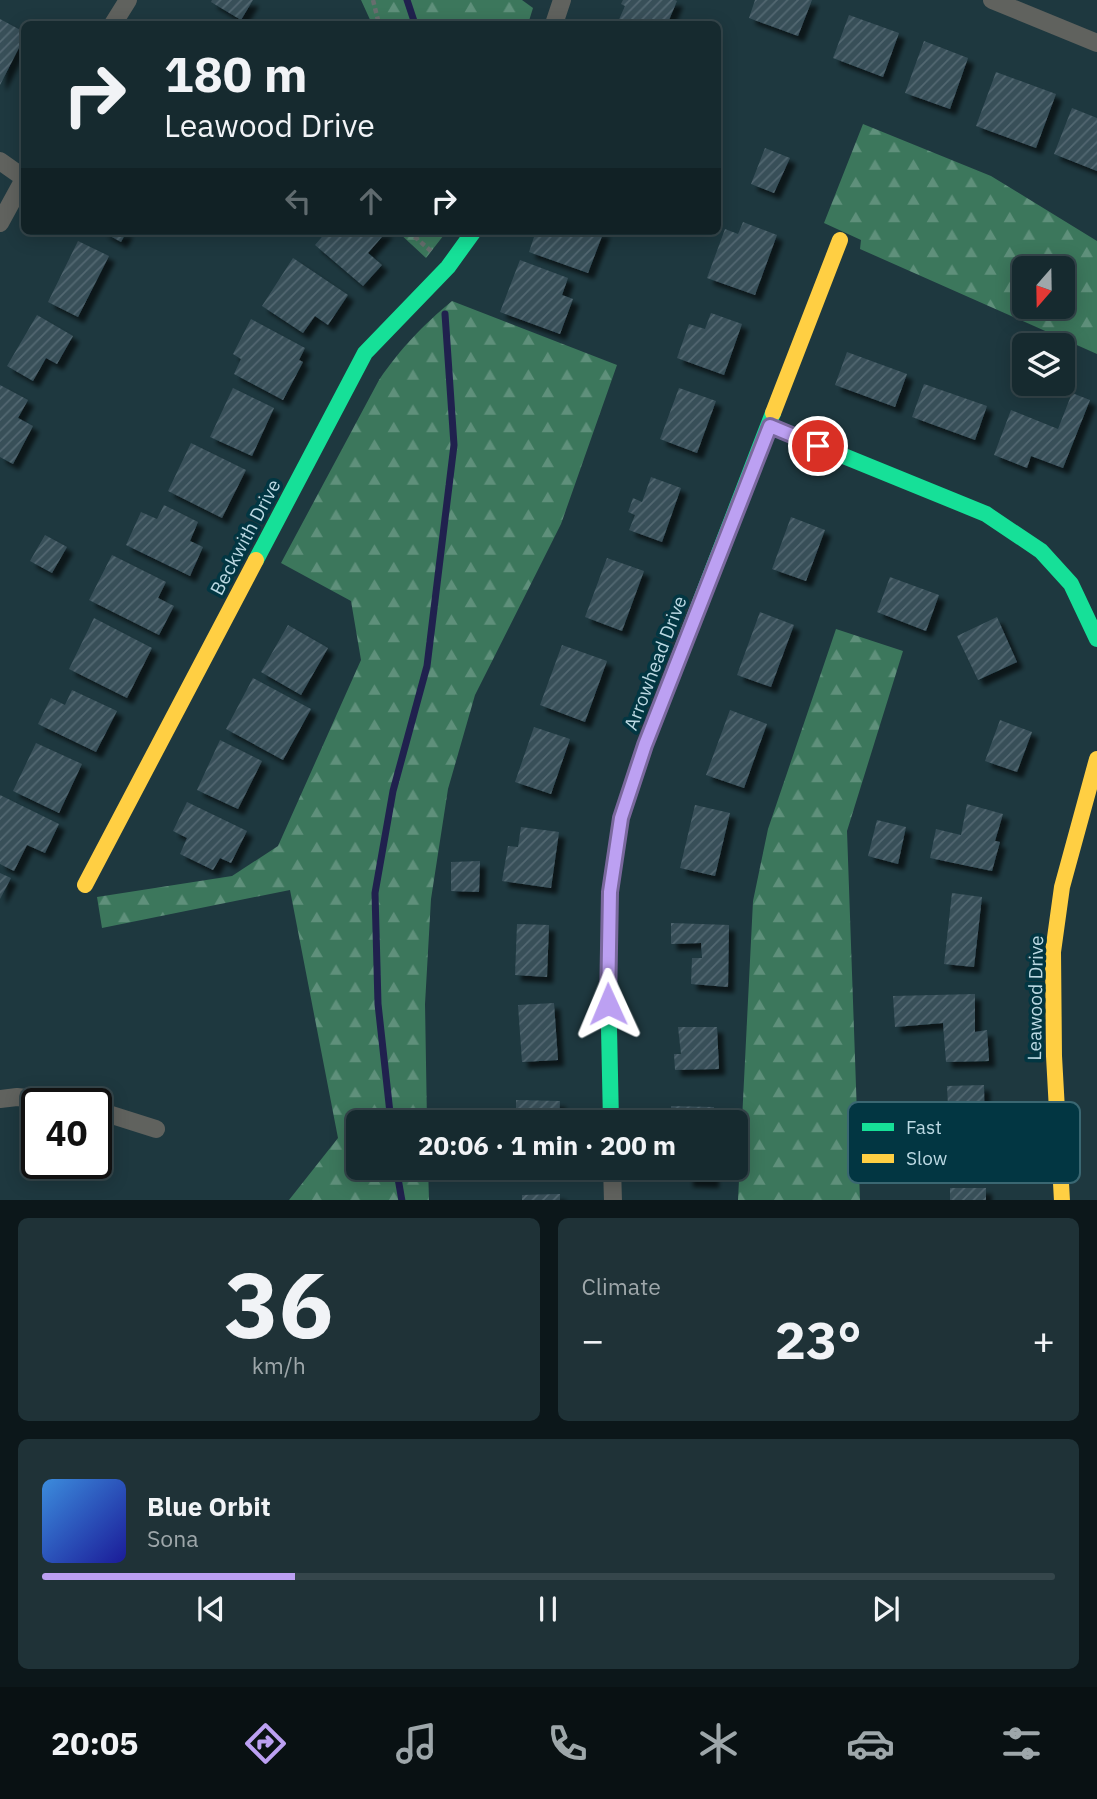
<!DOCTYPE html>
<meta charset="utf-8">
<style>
body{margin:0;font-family:"IBM Plex Sans",sans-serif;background:#1f3237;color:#f1f3f6;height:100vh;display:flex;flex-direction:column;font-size:26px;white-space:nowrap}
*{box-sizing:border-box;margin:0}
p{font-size:23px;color:#9ea7aa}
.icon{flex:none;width:38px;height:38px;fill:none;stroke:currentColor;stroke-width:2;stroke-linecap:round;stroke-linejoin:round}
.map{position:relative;height:1200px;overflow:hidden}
.drawer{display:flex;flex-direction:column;gap:18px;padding:18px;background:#0c171a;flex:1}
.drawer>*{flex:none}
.banner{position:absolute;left:21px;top:21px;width:700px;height:214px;border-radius:10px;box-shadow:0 4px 18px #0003,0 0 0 2px #35464b;background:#162a2f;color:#f1f3f6;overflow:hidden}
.needle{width:46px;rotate:200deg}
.buttons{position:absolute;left:1012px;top:256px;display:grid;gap:14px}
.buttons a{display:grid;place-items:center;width:63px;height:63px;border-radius:10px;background:#162a2f;box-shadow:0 4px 18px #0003,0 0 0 2px #35464b;font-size:35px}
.speed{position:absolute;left:21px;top:1088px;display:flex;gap:14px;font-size:35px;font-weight:700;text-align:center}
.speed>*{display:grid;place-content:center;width:91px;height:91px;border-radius:50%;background:#162a2f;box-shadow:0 4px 18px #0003,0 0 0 2px #35464b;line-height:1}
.speed .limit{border:4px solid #111;border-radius:10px;background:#fff;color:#111}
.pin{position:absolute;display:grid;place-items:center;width:60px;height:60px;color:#fff;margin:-30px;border:4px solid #fff;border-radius:50%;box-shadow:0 2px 7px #0007}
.me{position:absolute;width:77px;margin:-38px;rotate:359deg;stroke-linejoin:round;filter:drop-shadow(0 0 5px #0008)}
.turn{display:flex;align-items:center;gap:24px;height:147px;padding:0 28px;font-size:32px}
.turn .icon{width:91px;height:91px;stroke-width:2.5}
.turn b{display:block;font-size:49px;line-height:60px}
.lanes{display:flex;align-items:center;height:66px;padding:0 28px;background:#0003;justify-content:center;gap:35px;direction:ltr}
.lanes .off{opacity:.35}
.big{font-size:52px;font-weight:700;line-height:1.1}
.drawer .card{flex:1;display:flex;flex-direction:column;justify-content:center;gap:10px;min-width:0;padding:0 24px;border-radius:10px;background:#1f3237}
.drawer .dial{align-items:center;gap:0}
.dial b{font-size:91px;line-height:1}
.song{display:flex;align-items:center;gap:21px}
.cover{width:84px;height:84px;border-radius:10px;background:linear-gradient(135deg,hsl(210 70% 55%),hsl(240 70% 35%))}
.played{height:7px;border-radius:4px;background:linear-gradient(90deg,#bca0f2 25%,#35464b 25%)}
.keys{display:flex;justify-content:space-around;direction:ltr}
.heat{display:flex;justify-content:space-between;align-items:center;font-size:38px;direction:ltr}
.drawer .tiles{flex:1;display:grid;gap:18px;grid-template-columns:1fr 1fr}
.card:last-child{grid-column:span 2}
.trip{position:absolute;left:346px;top:1110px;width:402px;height:70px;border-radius:10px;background:#162a2f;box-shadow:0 4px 18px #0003,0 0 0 2px #35464b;font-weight:700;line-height:70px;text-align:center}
.tab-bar{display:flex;height:112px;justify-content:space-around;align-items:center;background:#091113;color:#9ea7aa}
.tab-bar .icon{width:49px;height:49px}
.tab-bar .active{color:#bca0f2}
.tab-bar b{font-size:32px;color:#f1f3f6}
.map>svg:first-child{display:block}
</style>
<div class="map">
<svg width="1097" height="1201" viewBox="0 0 1097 1201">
<defs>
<pattern id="forest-firs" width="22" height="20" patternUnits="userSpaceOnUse" patternTransform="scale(1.75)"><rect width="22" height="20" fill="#3c775c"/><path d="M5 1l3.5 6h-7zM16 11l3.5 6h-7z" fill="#5f907b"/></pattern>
<pattern id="building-hatch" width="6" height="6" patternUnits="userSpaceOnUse" patternTransform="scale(1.75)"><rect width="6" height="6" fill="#384f59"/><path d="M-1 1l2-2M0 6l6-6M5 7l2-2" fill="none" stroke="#536871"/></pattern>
<filter id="shadow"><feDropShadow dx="6" dy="6" stdDeviation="2" flood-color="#0009"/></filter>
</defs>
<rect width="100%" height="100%" fill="#1e383f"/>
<path fill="url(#forest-firs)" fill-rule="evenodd" d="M361 0H522L533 8 528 24H372Z
M863 124 991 176 1097 241V354L860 249 861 240 824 223ZM1024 268H1062V306H1024Z
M397 231H447L426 258Z
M452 301 617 365 561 524 475 695 448 789 431 899 425 1004 427 1122H359V1167H428L429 1200H289L338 1138 290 890 102 928 97 897 232 876 278 846 361 660 351 601 281 563 379 380C401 348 422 326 452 301Z
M836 629 903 651 847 831 860 1200H738L753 901 768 829Z"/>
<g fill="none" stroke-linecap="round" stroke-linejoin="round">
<path stroke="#20214e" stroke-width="7" d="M407 0 415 24
M391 1122 378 1004 375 893 393 791 427 666 454 445 445 314
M396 1167 402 1201"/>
</g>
<path fill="url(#building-hatch)" filter="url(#shadow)" d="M212 0H253L241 20 211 2Z
M623 0H675L677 1 669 20 680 24H617L625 6 621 4Z
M755 0H812L798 36 749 18Z
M849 15 899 33 883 77 833 58Z
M0 19 24 32V38L0 85Z
M924 41 968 58 950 109 905 93Z
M996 72 1056 94 1036 148 976 126Z
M1072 108 1097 118V171L1054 154Z
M765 148 790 158 774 193 751 184Z
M743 222 777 235 755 295 707 278 725 229 738 234Z
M101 231H127L121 242Z
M327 231H387L368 253 382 265 363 286 315 245Z
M536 231H604L588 273 529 252Z
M78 241 109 256 78 317 48 302Z
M293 258 348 295 328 325 315 316 303 333 262 306Z
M520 260 568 278 562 295 573 299 560 334 500 312Z
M711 313 742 324 724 375 677 358 689 324 705 329Z
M37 315 73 336 57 364 46 358 33 381 7 366Z
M251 319 305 348 299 360 303 362 283 400 234 374 241 359 233 354Z
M847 352 907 374 895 407 835 385Z
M924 384 987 406 975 440 912 417Z
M0 385 28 400 18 418 33 426 13 464 0 457Z
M233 388 274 408 252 456 210 437Z
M679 388 716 401 697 453 660 439Z
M1072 393 1090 400 1063 468 1031 456 1027 468 994 455 1011 410 1058 429Z
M191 443 246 470 222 518 168 491Z
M651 477 681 488 662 542 629 530 635 515 628 512 633 498 642 502Z
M164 505 198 522 190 541 203 547 190 576 126 545 141 512 157 519Z
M791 517 825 530 806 581 772 569Z
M45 535 67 547 52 573 30 561Z
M112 555 166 582 158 598 174 606 159 635 89 600Z
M607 558 644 571 622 631 585 617Z
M890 577 939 595 926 631 877 612Z
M760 612 794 625 771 687 737 675Z
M997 617 1017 662 978 680 957 636Z
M94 618 152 648 127 698 69 669Z
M288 625 328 648 301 695 261 672Z
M562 645 607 661 585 722 540 705Z
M253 678 311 709 283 760 226 729Z
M72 690 117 711 96 752 38 724 51 698 65 705Z
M730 710 767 724 744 788 706 775Z
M1000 720 1032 732 1017 772 985 761Z
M534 727 570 739 551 794 515 782Z
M220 740 262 761 238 809 197 790Z
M36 743 82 764 59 813 13 791Z
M0 795 59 824 45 853 27 845 14 871 0 864Z
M187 802 247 831 231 863 220 858 213 870 180 854 187 838 173 831Z
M967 804 1003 814 995 841 1000 842 992 871 930 858 936 829 961 835Z
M695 805 730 813 715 876 680 868Z
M877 820 906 827 898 864 868 856Z
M521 827 559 832 551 888 502 881 508 846 518 847Z
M480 861 479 892 451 891V862Z
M0 873 11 878 0 899Z
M952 893 982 897 974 967 944 964Z
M671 923 729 925 728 987 691 984 692 958H702L701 943 671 944Z
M517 924 549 925 547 977 515 975Z
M975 994V1032L987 1030 989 1061 946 1062 943 1023 895 1027 893 996Z
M554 1003 558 1060 522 1062 518 1005Z
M678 1027H717L719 1069 675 1070 674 1054H681Z
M984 1085 985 1143 952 1144V1131L921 1132 920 1106H948L947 1086Z
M516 1100 560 1101 559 1122H516Z
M671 1106 714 1107V1122H671Z
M687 1167H713V1182L687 1181Z
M950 1188H986V1201H950Z
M560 1194V1201H522V1195Z"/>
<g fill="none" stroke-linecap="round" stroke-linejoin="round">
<path stroke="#676e6e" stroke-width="4.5" stroke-dasharray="5 3.5" stroke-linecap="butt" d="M373 0 379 24
M408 231 431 251"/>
<path stroke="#60625e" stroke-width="18" d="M992 0 1097 43
M113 24 128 0
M554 24 562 0
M0 161 24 178
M0 223 24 179
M0 1099 17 1097 79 1104
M96 1110 156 1129
M612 1167 613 1201"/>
<path stroke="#16e098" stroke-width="16" d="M770 426 986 514 1041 551 1071 584 1097 639
M256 560 365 353 448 267 474 231
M611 1122 608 981 610 892 621 818 645 745 773 413"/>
<path stroke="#ffcf43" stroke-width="16" d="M773 413 840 240
M85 885 256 560
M1062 1201 1054 1056 1053 952 1062 887 1097 759"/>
</g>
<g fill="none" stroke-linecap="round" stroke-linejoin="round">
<g stroke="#7a689d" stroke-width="18">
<path id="route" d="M608 1004 610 892 621 818 645 745 770 426 818 446"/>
</g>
<use href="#route" stroke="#bca0f2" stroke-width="12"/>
</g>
<g text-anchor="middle" stroke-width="7" stroke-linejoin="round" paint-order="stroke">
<g font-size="19" fill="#bcd9e3" stroke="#023642">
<text transform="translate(245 537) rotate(-62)" y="7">Beckwith Drive</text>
<text transform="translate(655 663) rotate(-69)" y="7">Arrowhead Drive</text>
<text transform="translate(1035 998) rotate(-89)" y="7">Leawood Drive</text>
</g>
</g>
<rect x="848" y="1102" width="232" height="81" rx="10" fill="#023642" stroke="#3a6772" stroke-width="2"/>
<rect x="862" y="1123" width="32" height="8" fill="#16e098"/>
<rect x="862" y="1154" width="32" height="9" fill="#ffcf43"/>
<g font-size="19" fill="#bcd9e3">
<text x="906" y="1134">Fast</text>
<text x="906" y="1165">Slow</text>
</g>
</svg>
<div class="buttons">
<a><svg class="needle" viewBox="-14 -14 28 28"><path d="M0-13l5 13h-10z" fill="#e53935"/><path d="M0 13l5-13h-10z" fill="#9ea7aa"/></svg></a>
<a><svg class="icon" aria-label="layers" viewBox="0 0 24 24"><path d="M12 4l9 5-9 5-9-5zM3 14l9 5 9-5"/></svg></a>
</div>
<div class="speed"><div class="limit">40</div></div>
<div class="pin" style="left:818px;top:446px;background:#d93025"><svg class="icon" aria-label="arrive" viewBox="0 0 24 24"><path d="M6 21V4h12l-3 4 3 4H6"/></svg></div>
<svg class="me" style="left:608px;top:1004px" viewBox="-20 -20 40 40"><path d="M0-17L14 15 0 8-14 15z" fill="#bca0f2" stroke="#fff" stroke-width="4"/></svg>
<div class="trip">20:06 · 1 min · 200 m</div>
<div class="banner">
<div class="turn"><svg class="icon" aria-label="right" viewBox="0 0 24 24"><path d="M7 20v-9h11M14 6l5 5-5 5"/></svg><div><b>180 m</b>Leawood Drive</div></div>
<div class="lanes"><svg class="icon off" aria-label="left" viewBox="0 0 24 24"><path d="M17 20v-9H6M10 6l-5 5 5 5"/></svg><svg class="icon off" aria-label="ahead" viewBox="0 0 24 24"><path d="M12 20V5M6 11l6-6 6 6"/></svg><svg class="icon" aria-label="right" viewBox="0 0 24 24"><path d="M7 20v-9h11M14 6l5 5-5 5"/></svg></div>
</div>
</div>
<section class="drawer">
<div class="tiles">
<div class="card dial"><b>36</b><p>km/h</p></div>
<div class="card"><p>Climate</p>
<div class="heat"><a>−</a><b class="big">23°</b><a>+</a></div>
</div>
<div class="card">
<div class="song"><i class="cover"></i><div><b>Blue Orbit</b><p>Sona</p></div></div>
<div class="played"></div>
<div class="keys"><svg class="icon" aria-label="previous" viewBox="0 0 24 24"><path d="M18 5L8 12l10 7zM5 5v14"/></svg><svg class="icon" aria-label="pause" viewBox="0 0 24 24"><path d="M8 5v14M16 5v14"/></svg><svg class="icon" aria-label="next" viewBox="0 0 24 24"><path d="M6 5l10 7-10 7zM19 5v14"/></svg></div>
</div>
</div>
</section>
<nav class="tab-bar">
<b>20:05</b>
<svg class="icon active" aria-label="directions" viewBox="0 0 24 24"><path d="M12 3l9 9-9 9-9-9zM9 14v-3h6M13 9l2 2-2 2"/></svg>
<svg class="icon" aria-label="music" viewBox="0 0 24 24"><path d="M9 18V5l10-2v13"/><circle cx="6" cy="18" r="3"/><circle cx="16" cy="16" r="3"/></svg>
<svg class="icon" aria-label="phone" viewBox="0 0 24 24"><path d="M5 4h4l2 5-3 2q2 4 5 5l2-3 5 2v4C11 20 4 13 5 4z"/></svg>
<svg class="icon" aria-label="climate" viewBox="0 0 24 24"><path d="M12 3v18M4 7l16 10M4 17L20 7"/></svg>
<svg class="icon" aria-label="car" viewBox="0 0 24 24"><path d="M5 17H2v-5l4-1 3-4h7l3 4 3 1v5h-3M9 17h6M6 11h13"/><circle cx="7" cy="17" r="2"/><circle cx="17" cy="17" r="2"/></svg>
<svg class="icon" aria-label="filters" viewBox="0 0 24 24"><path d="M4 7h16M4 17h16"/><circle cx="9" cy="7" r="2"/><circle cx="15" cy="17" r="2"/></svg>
</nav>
